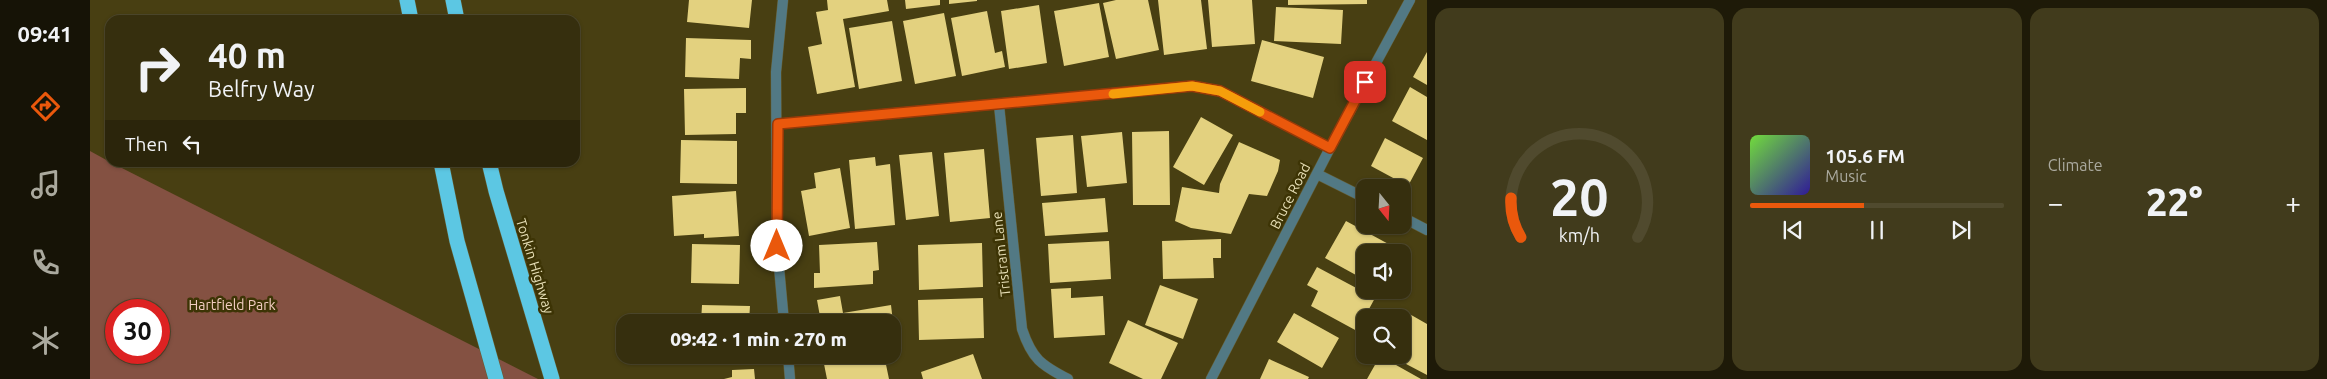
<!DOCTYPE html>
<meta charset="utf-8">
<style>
body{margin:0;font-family:Ubuntu,sans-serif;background:#413b1c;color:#f1f3f6;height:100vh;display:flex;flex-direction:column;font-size:19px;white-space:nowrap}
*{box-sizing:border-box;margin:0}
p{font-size:16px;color:#aaa99e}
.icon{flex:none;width:28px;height:28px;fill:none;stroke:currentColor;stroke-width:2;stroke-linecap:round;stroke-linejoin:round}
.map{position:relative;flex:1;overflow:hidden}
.details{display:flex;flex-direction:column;gap:8px;padding:8px;background:#1e1a08;width:900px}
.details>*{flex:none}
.top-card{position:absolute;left:15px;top:15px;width:475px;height:152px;border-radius:15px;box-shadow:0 1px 4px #0004,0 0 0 1px #504a2e;background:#362f0e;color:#f1f3f6;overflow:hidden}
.needle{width:32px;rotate:162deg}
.tools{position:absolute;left:1266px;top:179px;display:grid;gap:10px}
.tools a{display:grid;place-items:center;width:55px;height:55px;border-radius:10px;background:#362f0e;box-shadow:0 1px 4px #0004,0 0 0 1px #504a2e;font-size:25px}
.speed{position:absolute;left:15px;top:299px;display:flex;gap:10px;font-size:25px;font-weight:700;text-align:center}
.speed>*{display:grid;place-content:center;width:65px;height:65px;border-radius:50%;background:#362f0e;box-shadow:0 1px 4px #0004,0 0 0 1px #504a2e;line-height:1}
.speed .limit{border:8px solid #d22;background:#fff;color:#111}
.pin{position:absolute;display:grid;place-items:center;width:42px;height:42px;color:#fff;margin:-21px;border-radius:10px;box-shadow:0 2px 8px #0006}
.me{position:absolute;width:55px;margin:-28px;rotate:0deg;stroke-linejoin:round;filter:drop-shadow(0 0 4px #0008)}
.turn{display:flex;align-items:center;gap:18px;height:105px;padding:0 20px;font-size:22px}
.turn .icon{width:65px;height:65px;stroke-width:2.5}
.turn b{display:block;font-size:35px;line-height:42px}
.then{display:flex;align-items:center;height:48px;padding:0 20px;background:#0003;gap:10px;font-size:19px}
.big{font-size:38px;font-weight:800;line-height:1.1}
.details .tile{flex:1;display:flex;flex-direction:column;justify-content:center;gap:8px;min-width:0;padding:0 18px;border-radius:15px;background:#413b1c}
.details .dial{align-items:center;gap:0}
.dial svg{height:130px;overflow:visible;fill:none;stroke:#504a2e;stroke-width:7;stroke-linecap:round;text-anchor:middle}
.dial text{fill:#f1f3f6;stroke:none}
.song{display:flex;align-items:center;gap:15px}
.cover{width:60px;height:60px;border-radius:8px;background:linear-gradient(135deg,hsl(100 70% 55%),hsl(250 70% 35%))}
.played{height:5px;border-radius:2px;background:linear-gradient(90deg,#ea580c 45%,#504a2e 45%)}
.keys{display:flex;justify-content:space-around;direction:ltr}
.heat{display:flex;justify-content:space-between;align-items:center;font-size:28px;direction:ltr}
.details .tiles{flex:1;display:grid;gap:8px;grid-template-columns:repeat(3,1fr)}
.trip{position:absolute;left:526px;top:314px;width:285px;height:50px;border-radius:15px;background:#362f0e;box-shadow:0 1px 4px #0004,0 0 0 1px #504a2e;font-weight:800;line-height:50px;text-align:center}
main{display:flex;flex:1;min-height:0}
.tab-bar{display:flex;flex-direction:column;width:90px;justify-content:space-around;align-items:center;background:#161306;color:#aaa99e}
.tab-bar .icon{width:35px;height:35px}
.tab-bar .active{color:#ea580c}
.tab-bar b{font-size:22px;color:#f1f3f6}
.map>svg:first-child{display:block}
</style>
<main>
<nav class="tab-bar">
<b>09:41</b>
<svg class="icon active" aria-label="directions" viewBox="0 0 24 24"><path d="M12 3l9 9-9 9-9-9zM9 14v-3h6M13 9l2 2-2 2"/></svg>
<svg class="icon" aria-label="music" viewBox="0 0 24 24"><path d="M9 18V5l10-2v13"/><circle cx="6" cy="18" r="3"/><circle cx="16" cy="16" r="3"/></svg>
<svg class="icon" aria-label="phone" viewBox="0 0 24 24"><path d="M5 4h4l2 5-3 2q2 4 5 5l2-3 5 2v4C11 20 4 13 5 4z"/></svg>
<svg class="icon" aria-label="climate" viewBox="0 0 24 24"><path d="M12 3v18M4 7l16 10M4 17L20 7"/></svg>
</nav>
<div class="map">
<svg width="1337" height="379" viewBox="0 0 1337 379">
<rect width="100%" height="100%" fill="#483f12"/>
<path fill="#845142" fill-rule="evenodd" d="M0 151 20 162 448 379H0ZM26 310H69V352H26Z"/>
<path fill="#e3d17f" d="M599 0H662L659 28 597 22Z
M737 0H797L799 11 753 19 765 87 727 94 718 47 732 44 726 12 738 10Z
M815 0H850V5L816 9Z
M859 0H887V1L859 4Z
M1026 0H1058L1069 50 1026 59 1013 3Z
M1068 0H1111L1117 49 1074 55Z
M1118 0H1162L1165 44 1122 47Z
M1198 0H1277V4L1198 5Z
M1009 3 1019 57 974 66 964 11Z
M949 5 957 63 919 69 911 11Z
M1186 7 1253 10 1251 44 1184 41Z
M897 11 905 53 912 51 915 67 872 76 861 18Z
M854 13 866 76 825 84 813 21Z
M802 21 812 81 769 89 759 28Z
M596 38 661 40V59L650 58 649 79 595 77Z
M1172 40 1234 57 1223 98 1161 81Z
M1337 52V85L1323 77Z
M1320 87 1337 97V140L1302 121Z
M656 88V113H646V134L595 135 594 89Z
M1111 117 1143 135 1114 185 1083 167Z
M1079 131 1080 205H1043L1042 132Z
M1032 132 1037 183 997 187 991 136Z
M983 135 987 193 951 196 946 138Z
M1295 138 1333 158 1318 186 1281 166Z
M591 140 647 141V184L590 183Z
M1149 142 1190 160 1188 171 1177 196 1159 194 1141 234 1101 228 1085 221 1092 187 1129 193 1130 184Z
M894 149 900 218 860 222 854 153Z
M842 152 849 216 816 220 809 155Z
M785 157 786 166 800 164 805 225 765 229 759 160Z
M750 168 760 228 719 236 711 191 726 188 724 173Z
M646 191 649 236 614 238V234L584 236 582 196Z
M1015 198 1018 232 955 236 952 203Z
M1256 221 1304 247 1301 252H1275V280L1235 258Z
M1131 239V258H1123L1124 278 1073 279 1072 241Z
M1019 241 1021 279 960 283 958 244Z
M787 242 789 270 783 271V284L724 288V273H730L729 245Z
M892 243 893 287 829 290 828 245Z
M602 244 650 245 649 284 601 283Z
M1227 267 1285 298 1267 331 1221 306 1228 291 1217 285Z
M1070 285 1108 299 1093 339 1055 325Z
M981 288V298L1013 296 1015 335 964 338 961 289Z
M750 296 753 313 801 305 803 322H731L727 300Z
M893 298 894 338 829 340 828 300Z
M612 305 660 306 659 322H611Z
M1316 312 1337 324V375L1299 355H1312V318Z
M1204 313 1249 338 1232 368 1187 342Z
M1038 320 1088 343 1071 379H1053L1019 363Z
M804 324 807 346H802V325Z
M883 354 892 379H833L831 372Z
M782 355H794L799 379H737L734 364Z
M1290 356 1331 379H1277Z
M1179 359 1219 377 1218 379H1170Z
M664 369 665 379H634L642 377V370Z"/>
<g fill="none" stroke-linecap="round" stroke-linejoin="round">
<g stroke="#655c30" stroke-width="11">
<path id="street" d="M693 0 686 72 687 245 694 322
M909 105 932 329C942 359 951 365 978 379
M688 124 1102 86 1130 91 1240 148
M1227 174 1275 198
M1312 217 1337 230
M698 355 700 379
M1121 379 1240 148 1320 0"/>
</g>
<g stroke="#655c30" stroke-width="16">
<path id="highway" d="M317 0 321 20
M363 0 367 20
M351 162 367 241 406 379
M399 162 406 191 462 379"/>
</g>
<use href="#street" stroke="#527984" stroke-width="10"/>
<use href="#highway" stroke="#5cc7e3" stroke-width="15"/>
</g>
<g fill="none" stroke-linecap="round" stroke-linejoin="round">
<g stroke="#983908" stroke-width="12">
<path id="route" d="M687 246 688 124 1102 86 1130 91 1240 148 1275 82"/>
</g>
<use href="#route" stroke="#ea580c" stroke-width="9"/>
<path stroke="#f59e0b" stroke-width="9" d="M1023 94 1102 86 1130 91 1170 112"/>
</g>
<g text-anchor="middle" stroke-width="5" stroke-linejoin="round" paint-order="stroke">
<g font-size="14" fill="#e7dfb7" stroke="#3d3405">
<text transform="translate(1200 196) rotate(-63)" y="5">Bruce Road</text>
<text transform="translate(911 254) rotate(-96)" y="5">Tristram Lane</text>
<text transform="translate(445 266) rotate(73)" y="5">Tonkin Highway</text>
</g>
<g font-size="14" fill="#f3cdc1" stroke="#3d3405">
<text x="142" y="310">Hartfield Park</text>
</g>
</g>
</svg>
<div class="tools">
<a><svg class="needle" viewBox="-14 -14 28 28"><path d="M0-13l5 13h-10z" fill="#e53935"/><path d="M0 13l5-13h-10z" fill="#aaa99e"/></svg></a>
<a><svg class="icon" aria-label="sound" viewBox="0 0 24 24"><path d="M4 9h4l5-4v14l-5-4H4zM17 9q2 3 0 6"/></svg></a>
<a><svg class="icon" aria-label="search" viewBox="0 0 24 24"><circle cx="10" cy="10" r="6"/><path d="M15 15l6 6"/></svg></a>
</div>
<div class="speed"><div class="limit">30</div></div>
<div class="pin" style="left:1275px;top:82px;background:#d93025"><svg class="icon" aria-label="arrive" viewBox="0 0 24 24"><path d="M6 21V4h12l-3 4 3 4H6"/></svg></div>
<svg class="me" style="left:687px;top:246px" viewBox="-20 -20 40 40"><circle r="19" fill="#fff"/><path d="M0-13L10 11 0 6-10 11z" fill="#ea580c"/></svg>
<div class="trip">09:42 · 1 min · 270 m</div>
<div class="top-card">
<div class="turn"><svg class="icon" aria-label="right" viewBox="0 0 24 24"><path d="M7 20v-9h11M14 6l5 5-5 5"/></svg><div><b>40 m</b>Belfry Way</div></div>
<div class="then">Then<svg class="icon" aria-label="left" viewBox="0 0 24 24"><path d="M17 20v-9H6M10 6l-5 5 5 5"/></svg></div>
</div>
</div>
<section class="details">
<div class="tiles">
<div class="tile dial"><svg viewBox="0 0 100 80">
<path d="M14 69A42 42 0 1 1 86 69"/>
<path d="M14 69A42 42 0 0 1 8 45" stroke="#ea580c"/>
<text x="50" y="56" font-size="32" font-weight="700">20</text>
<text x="50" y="72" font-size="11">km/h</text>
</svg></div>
<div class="tile">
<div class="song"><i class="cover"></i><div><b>105.6 FM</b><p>Music</p></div></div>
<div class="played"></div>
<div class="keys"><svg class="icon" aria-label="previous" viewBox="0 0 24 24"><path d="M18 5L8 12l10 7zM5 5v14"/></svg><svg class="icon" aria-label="pause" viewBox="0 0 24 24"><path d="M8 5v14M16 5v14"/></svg><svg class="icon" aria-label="next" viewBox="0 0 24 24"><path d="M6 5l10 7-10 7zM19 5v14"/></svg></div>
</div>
<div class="tile"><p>Climate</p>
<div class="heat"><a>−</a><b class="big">22°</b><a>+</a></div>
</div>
</div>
</section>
</main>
